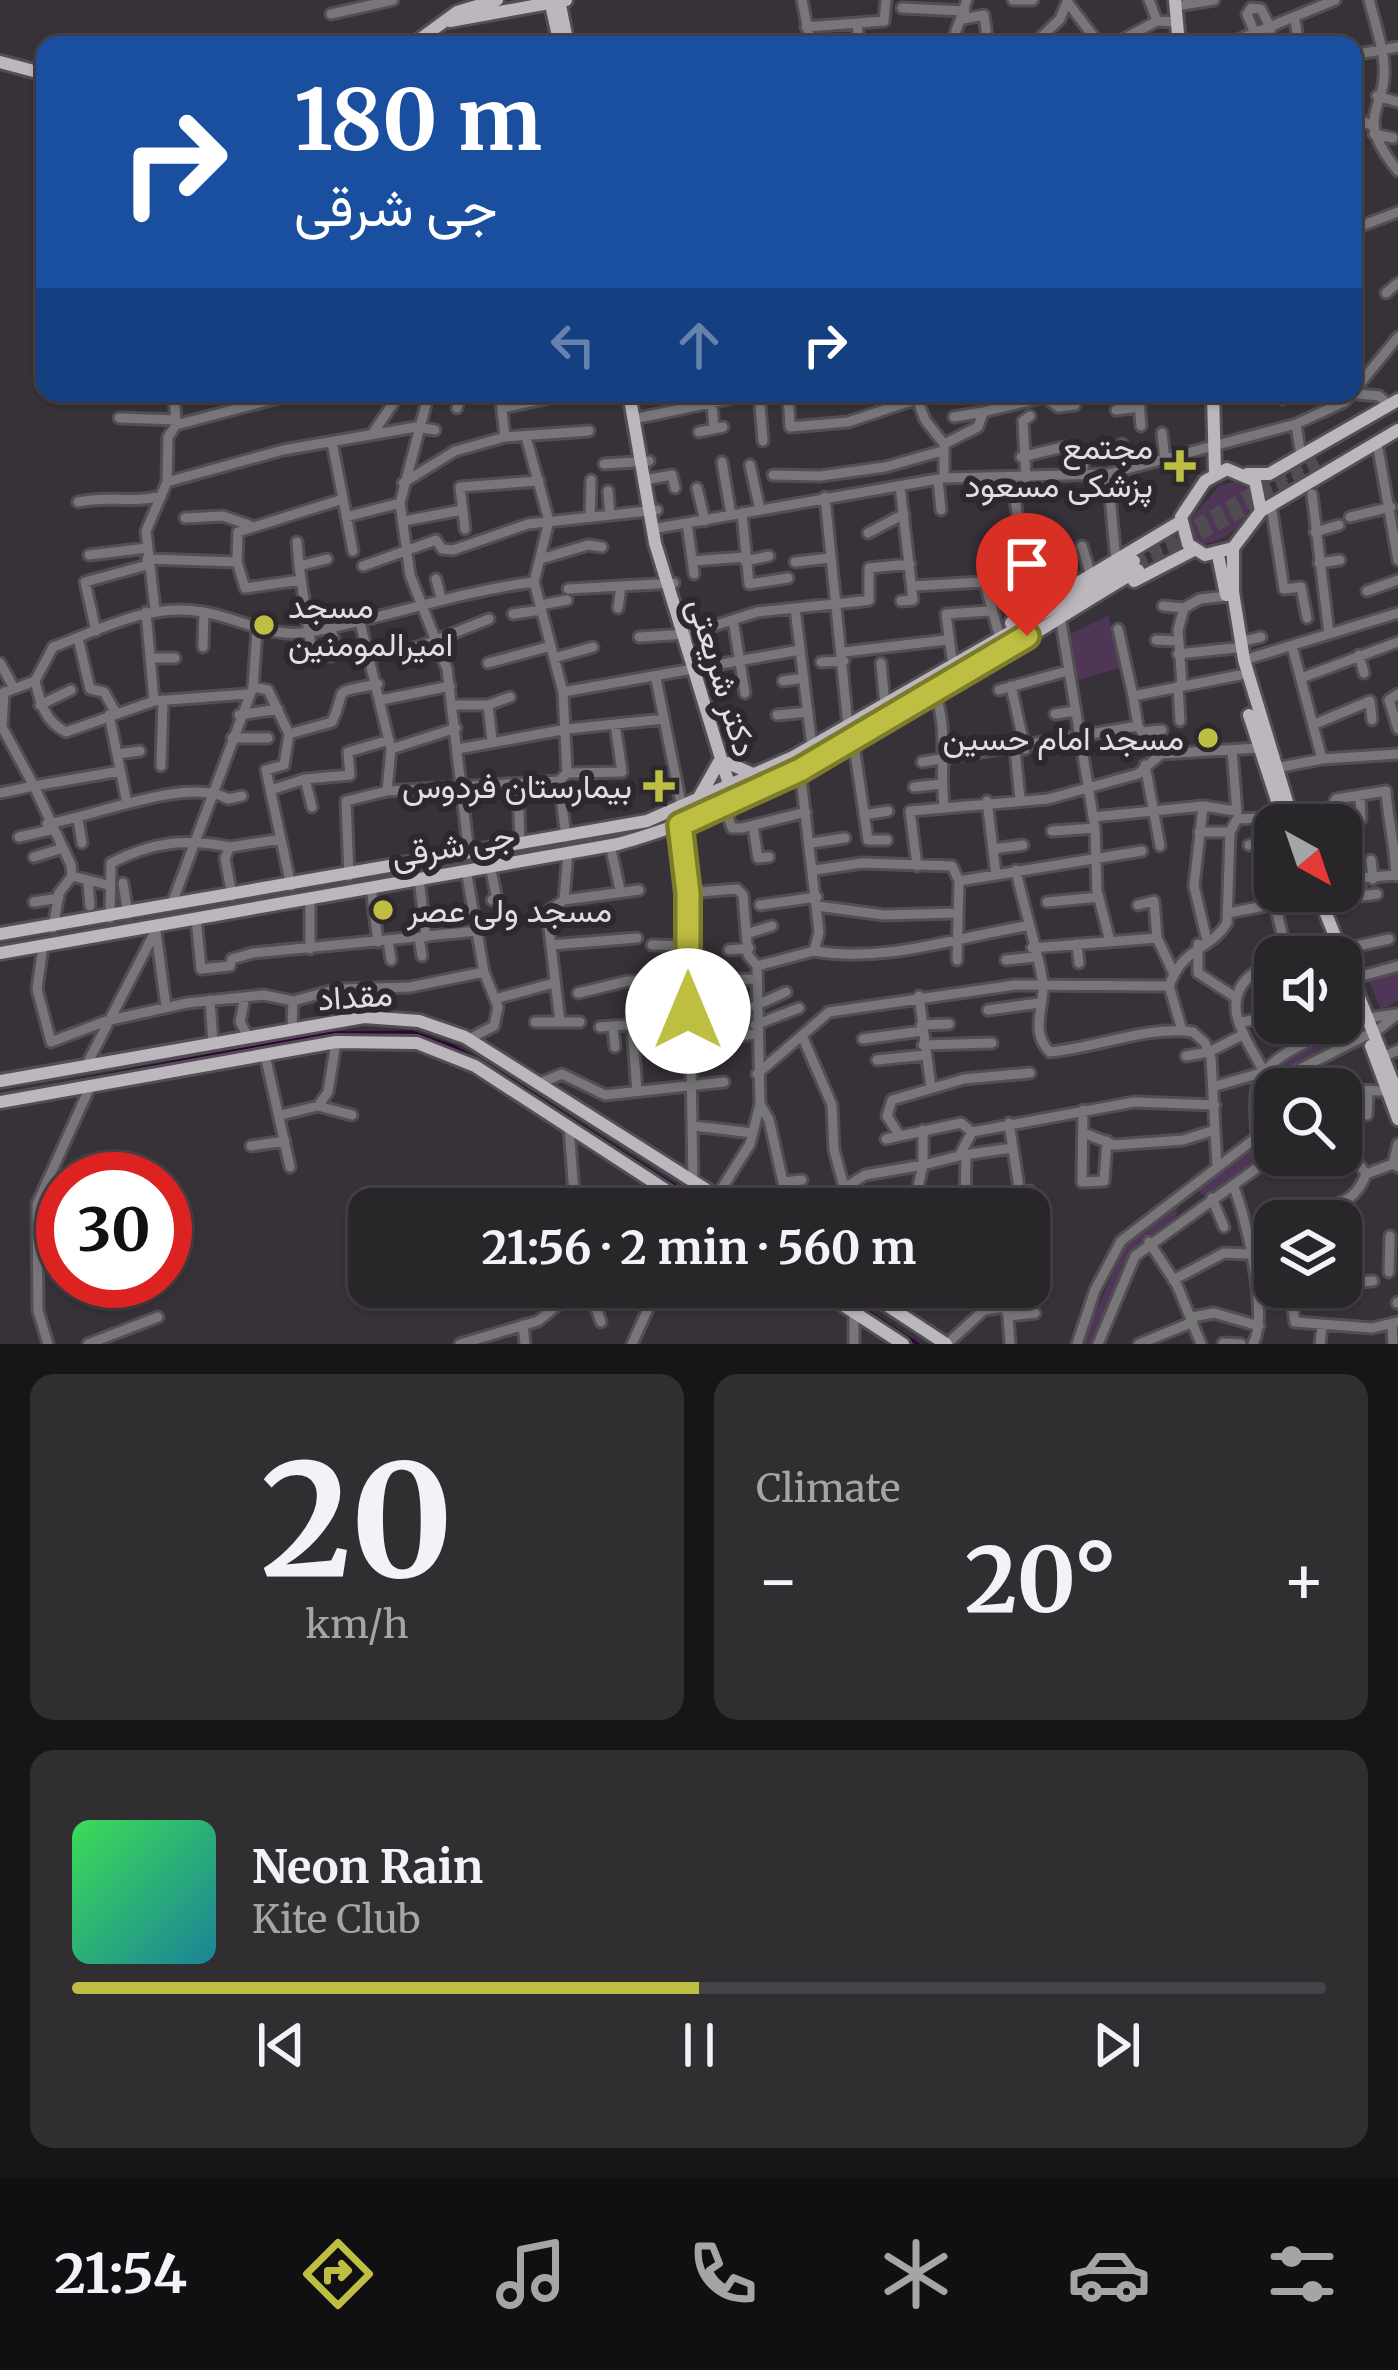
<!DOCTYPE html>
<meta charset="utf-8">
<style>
body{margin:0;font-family:Merriweather,Vazirmatn,serif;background:#312e32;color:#f1f3f6;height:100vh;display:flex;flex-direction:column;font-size:45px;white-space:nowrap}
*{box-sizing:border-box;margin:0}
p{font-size:39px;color:#a5a5a8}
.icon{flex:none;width:66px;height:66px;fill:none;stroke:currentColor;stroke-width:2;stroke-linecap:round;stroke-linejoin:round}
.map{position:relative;height:1344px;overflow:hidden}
.details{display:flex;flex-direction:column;gap:30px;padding:30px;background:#171517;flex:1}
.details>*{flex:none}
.banner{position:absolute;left:36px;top:36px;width:1326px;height:366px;border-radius:24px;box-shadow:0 3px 9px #0004,0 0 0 3px #454347;background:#1a4fa0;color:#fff;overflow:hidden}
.needle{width:78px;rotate:140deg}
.fabs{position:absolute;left:1254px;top:804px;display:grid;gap:24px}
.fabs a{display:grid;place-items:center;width:108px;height:108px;border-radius:24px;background:#29262a;box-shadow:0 3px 9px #0004,0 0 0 3px #454347;font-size:60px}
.speed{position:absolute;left:36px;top:1152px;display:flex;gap:24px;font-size:60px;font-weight:700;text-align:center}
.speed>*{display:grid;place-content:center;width:156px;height:156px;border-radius:50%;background:#29262a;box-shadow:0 3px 9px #0004,0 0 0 3px #454347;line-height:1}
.speed .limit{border:18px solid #d22;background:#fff;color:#111}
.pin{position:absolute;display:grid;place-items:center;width:102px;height:102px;color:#fff;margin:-123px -51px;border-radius:50% 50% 50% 0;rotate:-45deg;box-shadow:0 0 12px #0007}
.pin .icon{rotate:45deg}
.me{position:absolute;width:132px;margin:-66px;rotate:0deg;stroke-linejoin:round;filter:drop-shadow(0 0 9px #0008)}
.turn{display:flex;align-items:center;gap:42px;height:252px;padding:0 60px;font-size:54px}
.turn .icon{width:156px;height:156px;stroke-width:2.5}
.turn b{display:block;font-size:84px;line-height:102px}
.lanes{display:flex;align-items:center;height:114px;padding:0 60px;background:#0003;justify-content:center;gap:60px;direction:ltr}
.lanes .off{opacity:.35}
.big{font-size:90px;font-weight:700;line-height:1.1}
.details .tile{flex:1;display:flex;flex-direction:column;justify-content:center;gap:18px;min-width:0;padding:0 42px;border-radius:24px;background:#312e32}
.details .dial{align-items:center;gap:0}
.dial b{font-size:156px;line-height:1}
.song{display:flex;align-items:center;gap:36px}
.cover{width:144px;height:144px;border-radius:18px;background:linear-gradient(135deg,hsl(130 70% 55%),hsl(190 70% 35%))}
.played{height:12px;border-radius:6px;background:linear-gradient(90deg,#bebf42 50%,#454347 50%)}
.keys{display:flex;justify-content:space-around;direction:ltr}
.heat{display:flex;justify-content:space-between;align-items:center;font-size:66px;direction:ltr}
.details .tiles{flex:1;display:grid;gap:30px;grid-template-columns:1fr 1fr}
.tile:last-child{grid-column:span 2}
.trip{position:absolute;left:348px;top:1188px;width:702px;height:120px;border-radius:24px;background:#29262a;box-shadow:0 3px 9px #0004,0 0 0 3px #454347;font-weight:700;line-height:120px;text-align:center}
.menu{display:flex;height:192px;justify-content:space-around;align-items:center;background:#100f11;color:#a5a5a8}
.menu .icon{width:84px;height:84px}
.menu .selected{color:#bebf42}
.menu b{font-size:54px;color:#f1f3f6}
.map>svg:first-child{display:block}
</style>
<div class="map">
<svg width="1398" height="1344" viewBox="0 0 1398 1344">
<rect width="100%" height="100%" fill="#373238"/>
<path fill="#503656" d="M1235 482 1250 490C1256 517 1224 547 1198 543L1190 520 1220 485Z
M1108 616 1121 667 1075 681 1068 635Z
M1398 970V1001L1381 1010 1368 978Z
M1335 1035 1343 1037 1275 1085C1262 1165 1282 1145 1209 1194H1201L1196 1188 1256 1147 1263 1134V1089L1270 1070Z
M1168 1207 1177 1208 1176 1217C1126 1250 1111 1290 1092 1344H1082L1124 1247Z"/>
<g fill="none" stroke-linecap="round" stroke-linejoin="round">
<path stroke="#2f0139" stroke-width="3" d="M0 1095 326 1033 412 1032 455 1047 499 1072 711 1209
M831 1287 918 1344"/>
<path stroke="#504c51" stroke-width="12" stroke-dasharray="12 6" stroke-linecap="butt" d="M1134 561 1315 457
M1138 570 1320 466"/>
<g stroke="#524e53" stroke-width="15">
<path id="minor" d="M802 0 811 45
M1013 0H1033
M1149 0 1157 21
M1369 0C1374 18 1380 38 1383 56 1392 111 1349 111 1398 171
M1068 3 1100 45
M1176 6 1214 0
M902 8 965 11
M331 14 393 0
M963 19 984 15 988 45
M1295 20 1298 39
M857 25 860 45
M806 27 884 21 886 0
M1256 36 1247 14 1251 8 1261 9 1271 29
M653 45 670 40
M951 45 967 0
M1033 45 1060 19 1068 0
M1112 45 1157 21 1177 22
M1225 45 1335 0
M1353 55 1398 47
M1377 96 1398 102
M1353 117 1373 126
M1374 134 1393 138
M1353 229 1398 212
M1386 293 1398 283
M1353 392 1398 337
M174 393 176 425
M429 393 400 503 410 575 447 669 469 854
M500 393 505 437 589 431
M759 393 763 441
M788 393 790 427 848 422 917 399
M1138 393 1141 426
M1281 393 1283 399
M1348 393 1379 396 1389 405
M916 396 925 420 944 444V478
M1045 397 1058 407 1075 405
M712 403 714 429
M457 408 462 393
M502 408 573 393
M1116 410 1140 407
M954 417 983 412
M119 418 176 420
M634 419 757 393
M1296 424 1301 456
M699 432 723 427
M373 433 400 393
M1162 433 1165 461
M332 442 353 551
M1377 443 1398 560
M944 444 978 427 983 412 1045 397
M1122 444 1125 469
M1021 457 1063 447
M722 462 731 515
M604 464 649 461
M750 465 760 510
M1108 474 1116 561
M773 475 820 476 885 467 942 451
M1082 475 1085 453
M1012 479 1021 539
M1026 479 1023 421 1030 416
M644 480 672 475 675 488
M938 480 941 510
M167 482 283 450 416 427 435 430
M403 483 455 451 505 437
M900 486 913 600 901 601
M697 488 705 521
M608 491 610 515
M825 497 848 726
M78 502C108 495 132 504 161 496
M1271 505 1284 589 1301 587 1307 618
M742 513 749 584 788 578
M346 517 400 503
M590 517 591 480
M1350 517 1391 507
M185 518 223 516 249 525
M404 521 462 510
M687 523 694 574
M465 529 460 487 539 481
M652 529 944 478 1108 474 1296 424 1344 402 1352 393
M1315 532 1339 525
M868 533 904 514
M297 542 299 566
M1002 543 1021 539 1036 545 1042 605
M1082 546 1091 576
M89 555 147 548
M544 558 588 545 602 547
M147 559 237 562
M692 561 745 557
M745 561 769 556
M795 562 830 558
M1319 563 1340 560
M363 566 436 540 442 549 453 550 528 524 657 510
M436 579 441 598
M301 580 245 588 237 562 238 532 343 499
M985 583 998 631
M912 586 1037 579
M568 589 674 583
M1367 591 1398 580
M540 605 567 600
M1163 606 1184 608
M618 608 621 586
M795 608 812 747
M155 610 146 531 167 482 168 437 176 425 297 393
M146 612 154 701
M513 614 541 610
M359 618 391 749 387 791
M733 620 745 693
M1061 622 1095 828 1097 891 1110 941
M330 626 338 653 331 656
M1118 629 1133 696
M96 631 85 582 147 565
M1329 634 1398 613
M639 637 689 634 757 612 863 601 869 600V568L910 564
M78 638 90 689 104 692 116 713
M1156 640 1178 641
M1240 642 1261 637
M1292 646 1322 759 1398 754
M203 647 204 612
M844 652 946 640
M1178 654 1235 648
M1359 655 1364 673
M304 656 312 653 299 566 327 559
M370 657 421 646 489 619
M150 658H175
M554 658 593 647
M952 658 946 614 989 611
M1244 660 1329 634 1312 494
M821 662 844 661
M0 663 14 688
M488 663 551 646
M881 663 885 705
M1304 677 1398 642
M656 679 682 808
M35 681C40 702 45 722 66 732L154 701 248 694
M783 681 804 678
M1182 685 1178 630 1184 608 1200 599 1227 596
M1011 686 1025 749
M1178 686 1180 721
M253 687 268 690 289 734 284 765 266 770 291 886
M999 690 1067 671
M563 692 800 650
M0 694 35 681 53 647C102 629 150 602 203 612 240 618 270 639 310 632 385 618 457 592 534 582L549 521 526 437
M935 694C949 731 939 767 944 805
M1398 694 1389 700 1398 729
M381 700 450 686
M40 705 71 690
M452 705H488L510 697
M488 705 492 741
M1055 714 1075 711
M109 715 127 803
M239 715 278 709
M777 715 808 712
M1315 724 1370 701 1372 720
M1138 726 1142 732 1162 730
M289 734 332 722C349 686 327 694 378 684
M232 738H268
M853 739 868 840H887
M391 749 456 728
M458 749 567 729 664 719
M1015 750 1020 799
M1232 750 1237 813
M117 754 140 751
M922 762 1138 726 1133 696 1240 675
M1145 765 1160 846
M161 766 163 700
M1276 768 1322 759
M567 773 622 772 615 724
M559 781 566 837
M518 784 520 844
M914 787 941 784
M271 790 305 779
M0 793 34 786 2 727 4 692
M1360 795 1361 819
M987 801 996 874
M1203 806 1194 886 1207 941
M312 807 305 779 350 775 348 752 389 740
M725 808 732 828H742L806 812
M864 815 888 811
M1093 817 1203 806 1236 811
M78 819 82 843
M1293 819 1330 810 1336 799 1386 791C1388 821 1395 844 1396 876
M47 824C93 817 188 776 228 799L242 796
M680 825 688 893 693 1181
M753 826 758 858 769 857
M1052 831 1095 828
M1199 832H1230
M19 837 50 830
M811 843 845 838
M610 845 620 890
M1249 845 1275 841
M993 849 1023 845
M34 857 63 848
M1371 860 1373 879
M490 866 497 899 492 900
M917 866 910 811 1048 799 1138 774 1161 754 1258 748
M466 870 484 972 498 1007 494 1026 469 1039
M815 870 862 863 952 866 959 881 957 960
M1016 870C1020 895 1045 974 1043 990 1042 1011 1031 1034 1050 1052 1095 1048 1150 1025 1193 1032L1205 1043 1211 1058 1217 1167
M72 876 108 885
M349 876 346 801 387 791 559 781 567 773 563 692 534 582
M419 879 426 937
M1341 879 1398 875
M959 881 1142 851
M1359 881 1362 896 1377 894
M88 882 90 906
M123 883 128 914
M371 887 378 942
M688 893 737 889 743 895 748 955 757 966
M232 896 225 858 230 847 281 839
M564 900 568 852
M34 902 59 898
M1047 902 1099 897
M760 905 817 897
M1138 905 1154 901 1157 938 1174 974
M171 906 253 687 257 631
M817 906 884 915 956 913
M1228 913 1275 904
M110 918 111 863C152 842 185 838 230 847
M196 918 201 969 230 966 232 959 253 953 477 931
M53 928 59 893 72 876 71 865 34 786 120 771
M156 932 166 1007
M749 933 772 926
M419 937 422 956
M388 941 391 960
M1077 944 1079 963
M1198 944V973L1235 997
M551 945 637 938
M652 945 688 946
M43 946 37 989 51 1042 106 1021 187 1003 264 995 293 1001 338 989 410 987 484 972
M1032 948 1157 938
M310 949V898
M729 950 749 948
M1339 950 1389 939
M814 951C887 963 953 938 1026 926
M1006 960 1035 957
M1351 979 1398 966
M578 993 628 981 756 979
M919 996 931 1088
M245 997 240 1022 248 1037
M495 999 554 983
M210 1000 213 1043
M755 1006 786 992
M988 1010 1039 1003
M667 1012 688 1011
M1367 1018 1398 1014
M535 1022H580
M560 1022 547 912 564 900 639 890
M1239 1023 1265 1017
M1290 1023V1030
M632 1025 637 1091
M755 1025 799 1008
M921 1025 949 1024
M613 1026 615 1047
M600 1027 642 1024 638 981
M292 1029 293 1001
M1182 1030 1169 986C1184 945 1209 952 1227 923L1230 832 1237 819 1282 817
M1374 1033 1398 1014
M803 1038 832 1105 834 1150 850 1209
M863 1039 922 1031
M668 1045 754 1034
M923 1045 992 1043
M265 1055 290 1167
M1186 1056 1209 1052 1244 1034
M1383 1057 1398 1050
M877 1060 925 1055
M86 1066 159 924
M757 1074 829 1012 1015 985 1169 986
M540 1083 562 1074 605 1095 724 1082
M1216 1086 1264 1072C1248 1041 1218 1004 1250 976 1264 964 1275 958 1284 942L1275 904 1306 891
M1282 1089 1296 1071 1367 1035
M1387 1091 1342 1090C1344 1117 1359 1133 1356 1160L1366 1174 1393 1164
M760 1104 769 1120 789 1209
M318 1106 328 1092 336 1042
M1083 1110 1082 1182 1104 1181 1107 1141
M281 1115 318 1106 352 1115
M1367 1115 1368 1091
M1009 1123 1020 1194 1030 1191
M694 1126 753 1133
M569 1128 574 1193H595V1209
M1084 1133 1114 1145 1183 1140 1215 1130
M900 1136 887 1116 892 1100 964 1079 1030 1073
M886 1139 961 1123 972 1132
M1398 1144 1393 1164 1398 1167
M251 1146 285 1141
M964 1155 1012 1148
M1324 1158 1357 1154
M783 1182 802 1180
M1233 1185C1246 1216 1269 1315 1253 1344
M846 1187 865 1175 923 1165V1130
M717 1196 750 1144 760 1104 757 966 814 951 819 932 800 770
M948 1197 965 1201 966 1155
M1212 1198 1224 1227
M1346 1201 1353 1252
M913 1209 923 1165 959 1156 972 1132 1134 1102 1215 1105
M1306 1211C1335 1206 1355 1204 1366 1174
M1149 1242 1177 1285 1201 1344
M1389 1272 1390 1236
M1173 1280 1224 1253 1248 1254
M1341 1283 1373 1281
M932 1287H939
M1299 1287 1290 1291 1295 1322 1372 1328 1398 1322
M591 1293 601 1322
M1258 1303 1288 1300
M1397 1303 1398 1302
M1192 1317 1214 1313 1259 1326
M1392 1323 1393 1344
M523 1325 525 1344
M1223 1343 1241 1344
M48 1344 38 1311 37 1204 90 1087
M88 1344 158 1317
M460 1344 538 1321 565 1299 619 1287
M632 1344 658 1287
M854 1344V1313
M947 1344 984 1310 1005 1307 1008 1316
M1010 1344 1008 1316 1035 1313
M1077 1344 1095 1290 1121 1241 1257 1137C1256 1121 1254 1102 1257 1088 1265 1051 1330 1034 1360 1020
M1098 1344 1135 1256 1275 1155
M1139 1344 1193 1322
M1320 1344 1322 1326"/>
</g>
<g stroke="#524e53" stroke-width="18">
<path id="major" d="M550 0 560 45
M559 0 568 45
M1175 0 1179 45
M450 21 566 0
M412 45 457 12 497 0
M0 62 45 74
M629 393 655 543 731 791
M1213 393 1215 474
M1227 469 1255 481 1261 511 1233 548 1205 555 1188 544 1181 517 1205 481Z
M1247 474H1269L1398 400
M1261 511 1398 430
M1233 548V592L1244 660 1294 825
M1218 555 1226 595
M1134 581 1194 550
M1011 623 1180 522
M1249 715 1285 825
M728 763 755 775
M697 801 719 762
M1317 891 1398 1095
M0 934 647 821 793 757 1134 561
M0 953 618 844C799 794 976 666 1138 570
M1371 1046 1398 1119
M0 1081 364 1017 419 1021 465 1037 737 1209
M0 1102 336 1042 417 1043 475 1066 695 1209
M815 1287 903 1344
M859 1287 946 1344"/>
</g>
<use href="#minor" stroke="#787679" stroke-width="9"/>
<use href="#major" stroke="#bcb7bd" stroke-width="12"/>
</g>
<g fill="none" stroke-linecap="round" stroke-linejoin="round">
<g stroke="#7c7c2b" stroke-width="30">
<path id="route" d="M688 1011V893L680 825 800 770 1027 636"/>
</g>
<use href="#route" stroke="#bebf42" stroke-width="21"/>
</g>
<g fill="#bebf42" stroke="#2c282e" stroke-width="4.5">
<path d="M1174 448h12v12h12v12h-12v12h-12v-12h-12v-12h12z"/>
<circle cx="264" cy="625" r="12"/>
<circle cx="1208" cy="738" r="12"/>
<path d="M653 768h12v12h12v12h-12v12h-12v-12h-12v-12h12z"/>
<circle cx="383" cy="910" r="12"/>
</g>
<g text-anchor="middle" stroke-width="12" stroke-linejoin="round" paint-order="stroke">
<g font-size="33" fill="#e1dee1" stroke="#2c282e" text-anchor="end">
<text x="1153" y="459">مجتمع<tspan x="1153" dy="38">پزشکی مسعود</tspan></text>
<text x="288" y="618" text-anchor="start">مسجد<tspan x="288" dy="38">امیرالمومنین</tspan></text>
<text x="1184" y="750">مسجد امام حسین</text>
<text x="632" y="798">بیمارستان فردوس</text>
<text x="407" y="922" text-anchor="start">مسجد ولی عصر</text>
</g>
<g font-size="33" fill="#e1dee1" stroke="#2c282e">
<text transform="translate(723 677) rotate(73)" y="12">دکتر شریعتی</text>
<text transform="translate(453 845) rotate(-10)" y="12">جی شرقی</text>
<text transform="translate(355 996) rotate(-4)" y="12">مقداد</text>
</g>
</g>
</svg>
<div class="fabs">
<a><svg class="needle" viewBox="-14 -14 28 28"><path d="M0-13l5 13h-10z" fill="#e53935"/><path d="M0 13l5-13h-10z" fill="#a5a5a8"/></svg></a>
<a><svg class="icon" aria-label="sound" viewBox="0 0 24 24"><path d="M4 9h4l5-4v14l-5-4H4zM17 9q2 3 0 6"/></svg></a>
<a><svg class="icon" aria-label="search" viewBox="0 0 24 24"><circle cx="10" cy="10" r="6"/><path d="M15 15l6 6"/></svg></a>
<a><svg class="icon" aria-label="layers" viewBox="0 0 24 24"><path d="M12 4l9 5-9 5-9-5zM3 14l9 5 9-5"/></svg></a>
</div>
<div class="speed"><div class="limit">30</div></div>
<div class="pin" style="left:1027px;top:636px;background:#d93025"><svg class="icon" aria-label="arrive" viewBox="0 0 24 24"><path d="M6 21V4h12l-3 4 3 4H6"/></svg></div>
<svg class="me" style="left:688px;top:1011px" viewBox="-20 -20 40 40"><circle r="19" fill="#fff"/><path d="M0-13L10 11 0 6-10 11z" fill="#bebf42"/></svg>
<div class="trip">21:56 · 2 min · 560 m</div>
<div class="banner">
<div class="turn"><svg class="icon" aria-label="right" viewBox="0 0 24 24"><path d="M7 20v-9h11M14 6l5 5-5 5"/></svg><div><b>180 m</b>جی شرقی</div></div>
<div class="lanes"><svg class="icon off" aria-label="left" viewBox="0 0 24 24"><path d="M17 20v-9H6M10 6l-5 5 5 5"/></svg><svg class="icon off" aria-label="ahead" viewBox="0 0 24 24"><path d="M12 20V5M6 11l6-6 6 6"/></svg><svg class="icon" aria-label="right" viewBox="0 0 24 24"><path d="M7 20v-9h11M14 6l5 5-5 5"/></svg></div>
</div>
</div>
<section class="details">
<div class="tiles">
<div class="tile dial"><b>20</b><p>km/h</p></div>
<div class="tile"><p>Climate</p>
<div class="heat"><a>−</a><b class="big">20°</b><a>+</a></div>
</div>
<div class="tile">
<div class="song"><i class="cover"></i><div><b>Neon Rain</b><p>Kite Club</p></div></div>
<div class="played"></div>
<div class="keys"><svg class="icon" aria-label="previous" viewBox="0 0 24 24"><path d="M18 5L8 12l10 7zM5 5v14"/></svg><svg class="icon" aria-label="pause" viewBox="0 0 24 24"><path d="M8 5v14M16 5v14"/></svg><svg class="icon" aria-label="next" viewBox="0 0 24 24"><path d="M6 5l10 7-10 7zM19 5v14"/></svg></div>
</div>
</div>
</section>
<nav class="menu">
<b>21:54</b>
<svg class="icon selected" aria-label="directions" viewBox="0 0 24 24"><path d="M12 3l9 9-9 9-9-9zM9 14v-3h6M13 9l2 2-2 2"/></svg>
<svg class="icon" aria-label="music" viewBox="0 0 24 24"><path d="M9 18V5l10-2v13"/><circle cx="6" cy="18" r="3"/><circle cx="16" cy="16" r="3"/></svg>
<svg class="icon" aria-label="phone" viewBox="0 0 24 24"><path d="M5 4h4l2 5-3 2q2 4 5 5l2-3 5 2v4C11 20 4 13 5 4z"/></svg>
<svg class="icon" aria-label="climate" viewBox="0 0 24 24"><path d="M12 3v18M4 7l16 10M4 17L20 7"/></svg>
<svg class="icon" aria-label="car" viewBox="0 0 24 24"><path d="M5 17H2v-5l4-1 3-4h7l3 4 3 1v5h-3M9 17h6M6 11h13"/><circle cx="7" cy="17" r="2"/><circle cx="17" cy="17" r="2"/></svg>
<svg class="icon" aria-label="filters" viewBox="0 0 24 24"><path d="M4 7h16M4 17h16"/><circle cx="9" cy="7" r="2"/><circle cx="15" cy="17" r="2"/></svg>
</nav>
